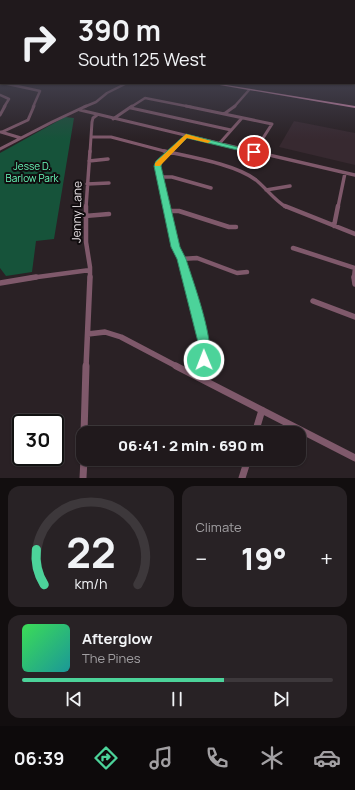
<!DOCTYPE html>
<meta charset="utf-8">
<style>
body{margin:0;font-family:Manrope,sans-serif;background:#282225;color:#f1f3f6;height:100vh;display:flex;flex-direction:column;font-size:15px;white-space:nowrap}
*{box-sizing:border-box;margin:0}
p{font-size:13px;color:#a2a0a3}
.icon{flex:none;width:22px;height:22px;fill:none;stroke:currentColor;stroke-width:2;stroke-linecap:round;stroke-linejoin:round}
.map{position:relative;height:478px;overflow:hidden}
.details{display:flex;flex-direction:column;gap:8px;padding:8px;background:#120e0f;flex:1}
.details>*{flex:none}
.guide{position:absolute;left:0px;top:0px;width:355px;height:84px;box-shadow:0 1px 3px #0004,0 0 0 1px #3d383b;background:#20191c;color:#f1f3f6;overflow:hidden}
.speed{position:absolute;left:12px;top:414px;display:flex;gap:8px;font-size:20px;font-weight:700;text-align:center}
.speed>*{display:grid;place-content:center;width:52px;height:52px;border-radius:50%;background:#20191c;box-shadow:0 1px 3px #0004,0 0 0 1px #3d383b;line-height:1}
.speed .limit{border:2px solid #111;border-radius:6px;background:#fff;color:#111}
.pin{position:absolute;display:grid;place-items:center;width:34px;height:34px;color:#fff;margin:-17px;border:2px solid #fff;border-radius:50%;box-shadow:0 1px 4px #0007}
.me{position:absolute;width:44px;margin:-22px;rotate:359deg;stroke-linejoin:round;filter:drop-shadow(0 0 3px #0008)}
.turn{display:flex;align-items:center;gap:14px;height:84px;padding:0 12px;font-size:18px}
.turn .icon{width:52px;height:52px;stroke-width:2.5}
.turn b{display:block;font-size:28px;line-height:34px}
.big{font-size:30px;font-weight:800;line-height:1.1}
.details .widget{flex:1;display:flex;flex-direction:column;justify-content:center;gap:6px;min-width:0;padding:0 14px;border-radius:12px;background:#282225}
.details .dial{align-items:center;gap:0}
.dial svg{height:104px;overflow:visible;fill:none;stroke:#3d383b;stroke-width:7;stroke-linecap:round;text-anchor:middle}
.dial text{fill:#f1f3f6;stroke:none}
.song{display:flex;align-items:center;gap:12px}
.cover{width:48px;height:48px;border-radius:6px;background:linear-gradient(135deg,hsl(130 70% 55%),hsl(180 70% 35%))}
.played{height:4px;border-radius:2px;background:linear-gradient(90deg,#4cd39a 65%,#3d383b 65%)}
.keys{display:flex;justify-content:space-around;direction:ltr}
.heat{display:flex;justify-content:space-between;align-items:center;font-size:22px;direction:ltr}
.details .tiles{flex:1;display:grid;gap:8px;grid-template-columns:1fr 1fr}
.widget:last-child{grid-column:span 2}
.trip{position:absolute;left:76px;top:426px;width:230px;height:40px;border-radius:12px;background:#20191c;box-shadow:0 1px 3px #0004,0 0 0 1px #3d383b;font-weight:800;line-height:40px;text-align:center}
.dock{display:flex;height:64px;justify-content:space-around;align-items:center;background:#0d0a0b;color:#a2a0a3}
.dock .icon{width:28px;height:28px}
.dock .current{color:#4cd39a}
.dock b{font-size:18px;color:#f1f3f6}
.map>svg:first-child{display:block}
</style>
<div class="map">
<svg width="355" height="478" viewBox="0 0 355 478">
<rect width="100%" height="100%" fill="#2a2125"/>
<path fill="#372930" d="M294 121 355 133V165L279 147Z"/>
<path fill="#16533a" d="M65 117 74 118 54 239 36 241 32 272 6 276 0 268V153Z"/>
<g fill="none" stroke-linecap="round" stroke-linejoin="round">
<path stroke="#7f596b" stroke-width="2.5" d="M3 83 40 91 33 107
M0 95 9 99 4 107
M84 107 96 102 107 93 127 83
M131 107 145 98 191 107
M234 107 249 90"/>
<path stroke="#7f596b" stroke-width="3" d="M186 106 272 124 254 152
M131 108 231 130
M80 110 256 152
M224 114 235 106
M0 115 5 106
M113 119 132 106
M1 132 21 138
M2 132 28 120 34 106
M91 137H111L168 152
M219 144 242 118
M0 149 52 122 86 106
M90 152 92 122 93 118 97 115
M170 152 186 136"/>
<path stroke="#7f596b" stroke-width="3.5" d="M164 151C190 157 235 164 256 180 267 189 274 200 286 207
M252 151 355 175
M254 152 255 151
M89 161 108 159
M159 177H172L211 188
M87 184 109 183
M266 190 290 186
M86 207 90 151
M167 207 157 166 171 151
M338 207 345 173"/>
<path stroke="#7f596b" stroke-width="4.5" d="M86 206V242L90 267V278
M166 206 176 247 186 278
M285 206 355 234
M167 211H179L229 227H236
M85 216 109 214
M334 226 338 206
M293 248 355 268
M181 259 197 258 237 273 247 272
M30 278 90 270
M354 278 355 268"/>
<path stroke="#7f596b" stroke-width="5.5" d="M186 277C192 299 211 346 201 367
M354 277 355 284
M0 283 36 277
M313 301 355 317
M88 334 105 332 121 337 178 367
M86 367 90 277"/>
<path stroke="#7f596b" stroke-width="7" d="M176 366 355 458
M196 376 201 366
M84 433 86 366
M255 433 262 410
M83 478 84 459
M242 478 248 459"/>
<path fill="#da8db3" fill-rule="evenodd" d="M208 83H214L355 106V108Z"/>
</g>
<linearGradient id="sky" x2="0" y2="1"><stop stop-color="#171214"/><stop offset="0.52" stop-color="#444351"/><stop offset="1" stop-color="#444351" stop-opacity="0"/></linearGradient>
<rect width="355" height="139" fill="url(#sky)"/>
<path fill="#4cd39a" stroke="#318964" d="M186 134 257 152 254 154 187 138 162 163 161 166 180 247 186 259C193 282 217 345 208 365L204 367 199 365 197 360 198 342 177 259 171 247 154 166 156 161Z"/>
<path fill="#f59e0b" d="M186 134 211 141 208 143 187 138 160 166H155V163Z"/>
<g text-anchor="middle" stroke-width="4" stroke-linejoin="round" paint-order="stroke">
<g font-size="10" fill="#6afbbb" stroke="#100c0e">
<text x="32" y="170">Jesse D.<tspan x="32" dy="12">Barlow Park</tspan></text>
</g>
<g font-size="12" fill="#e4dee1" stroke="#100c0e">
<text transform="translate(77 212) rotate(-89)" y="4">Jenny Lane</text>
</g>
</g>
</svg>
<div class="speed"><div class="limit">30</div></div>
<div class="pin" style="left:254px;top:152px;background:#d93025"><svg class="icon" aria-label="arrive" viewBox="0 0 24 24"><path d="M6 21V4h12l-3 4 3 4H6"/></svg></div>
<svg class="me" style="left:204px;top:360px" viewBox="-20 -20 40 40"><circle r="17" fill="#4cd39a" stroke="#fff" stroke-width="3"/><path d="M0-11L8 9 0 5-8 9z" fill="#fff"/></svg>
<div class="trip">06:41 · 2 min · 690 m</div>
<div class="guide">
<div class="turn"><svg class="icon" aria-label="right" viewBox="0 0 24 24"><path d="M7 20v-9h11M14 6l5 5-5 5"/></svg><div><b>390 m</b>South 125 West</div></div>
</div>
</div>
<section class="details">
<div class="tiles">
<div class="widget dial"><svg viewBox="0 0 100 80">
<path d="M14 69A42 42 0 1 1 86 69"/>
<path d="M14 69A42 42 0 0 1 8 42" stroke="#4cd39a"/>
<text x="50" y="56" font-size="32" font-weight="700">22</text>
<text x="50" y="72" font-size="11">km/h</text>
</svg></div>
<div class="widget"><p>Climate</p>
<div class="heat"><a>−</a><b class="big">19°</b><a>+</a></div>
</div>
<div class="widget">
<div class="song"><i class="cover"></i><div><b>Afterglow</b><p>The Pines</p></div></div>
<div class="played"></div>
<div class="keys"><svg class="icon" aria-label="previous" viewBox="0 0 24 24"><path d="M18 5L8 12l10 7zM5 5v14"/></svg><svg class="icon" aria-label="pause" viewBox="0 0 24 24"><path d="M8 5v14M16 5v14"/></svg><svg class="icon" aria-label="next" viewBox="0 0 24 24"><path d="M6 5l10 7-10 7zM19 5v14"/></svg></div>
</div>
</div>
</section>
<nav class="dock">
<b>06:39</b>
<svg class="icon current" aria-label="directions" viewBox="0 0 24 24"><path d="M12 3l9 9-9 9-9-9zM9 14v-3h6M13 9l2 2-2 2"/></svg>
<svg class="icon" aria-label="music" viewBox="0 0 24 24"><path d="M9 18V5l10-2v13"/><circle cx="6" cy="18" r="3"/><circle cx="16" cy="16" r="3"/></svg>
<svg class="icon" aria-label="phone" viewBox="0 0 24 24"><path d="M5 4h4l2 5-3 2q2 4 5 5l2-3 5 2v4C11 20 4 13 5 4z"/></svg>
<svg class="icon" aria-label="climate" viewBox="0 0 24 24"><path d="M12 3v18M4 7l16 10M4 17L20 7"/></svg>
<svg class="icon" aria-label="car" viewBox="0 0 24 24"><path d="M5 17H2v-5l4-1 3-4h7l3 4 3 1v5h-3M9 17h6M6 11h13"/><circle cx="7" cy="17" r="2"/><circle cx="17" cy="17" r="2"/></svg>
</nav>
